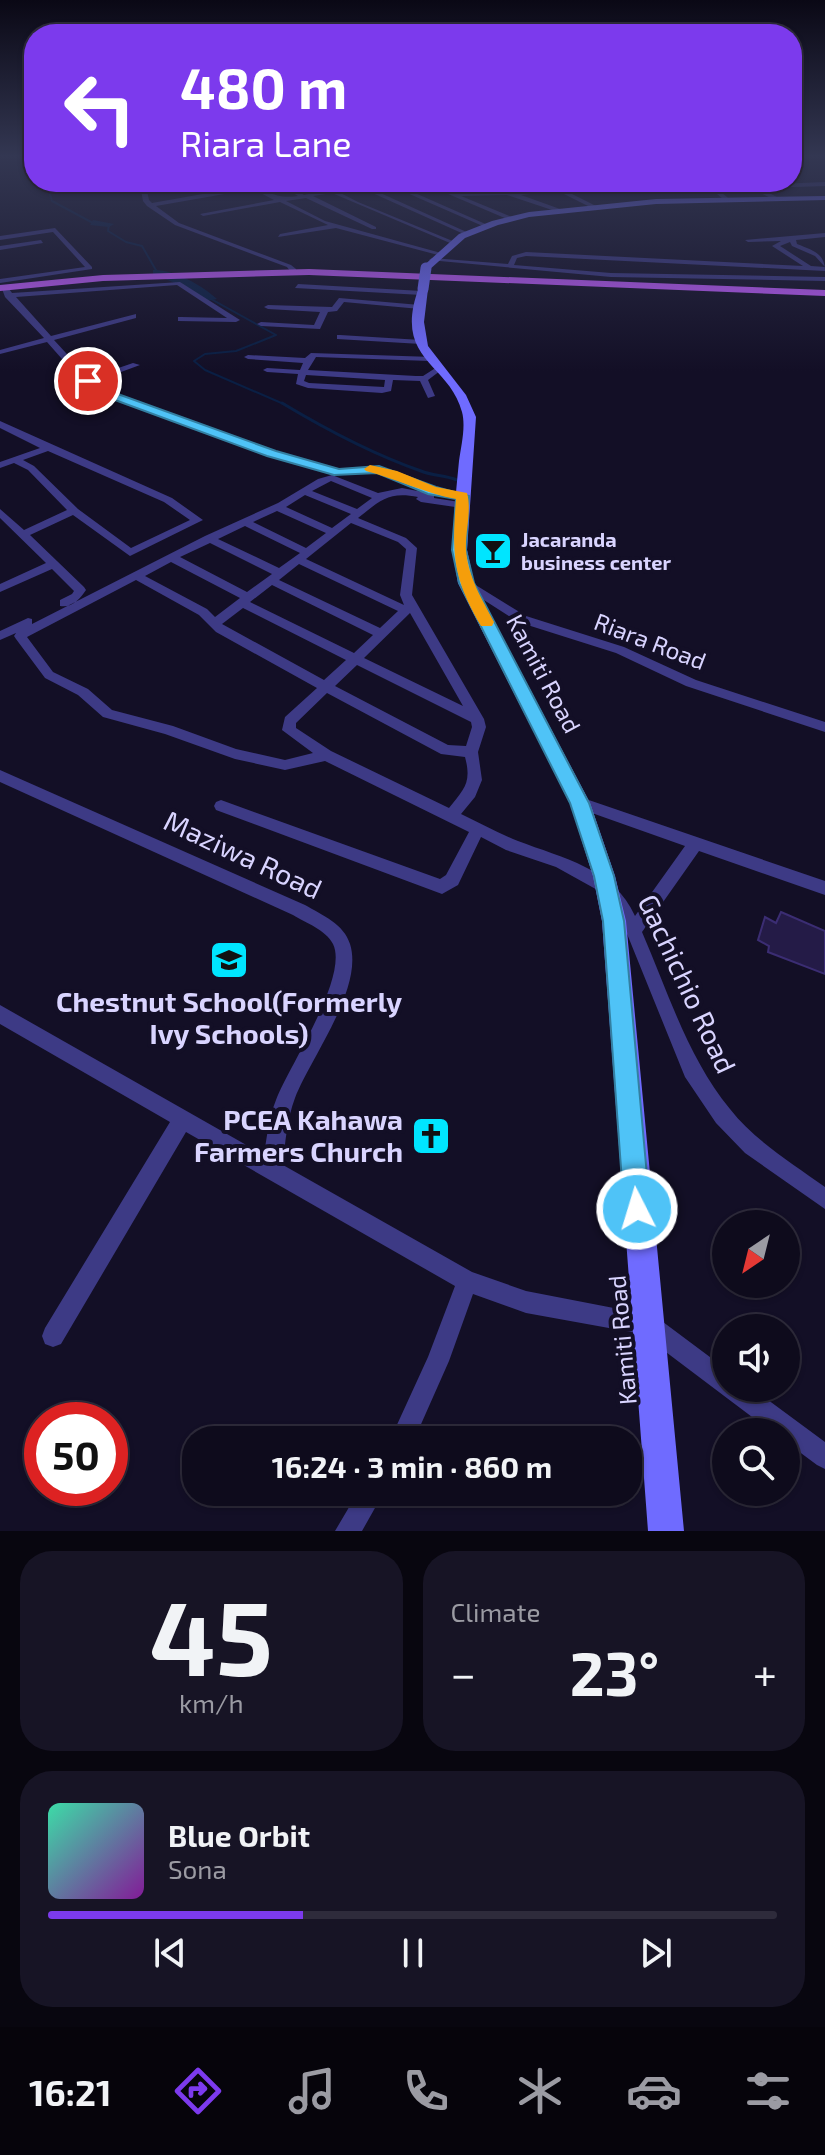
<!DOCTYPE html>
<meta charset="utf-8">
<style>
body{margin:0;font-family:"Exo 2",sans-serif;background:#171425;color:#f1f3f6;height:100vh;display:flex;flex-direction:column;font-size:30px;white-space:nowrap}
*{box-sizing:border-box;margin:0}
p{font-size:26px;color:#9b9ba3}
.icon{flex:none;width:44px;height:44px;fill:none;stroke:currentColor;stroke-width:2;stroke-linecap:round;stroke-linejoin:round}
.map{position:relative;height:1531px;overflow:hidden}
.panel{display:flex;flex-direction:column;gap:20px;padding:20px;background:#08060f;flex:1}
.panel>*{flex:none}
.top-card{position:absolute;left:24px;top:24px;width:778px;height:168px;border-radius:32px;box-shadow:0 2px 6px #0004,0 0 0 2px #2e2b3b;background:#7c3aed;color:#fff;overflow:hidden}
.needle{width:52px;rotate:215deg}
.buttons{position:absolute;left:712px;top:1210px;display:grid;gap:16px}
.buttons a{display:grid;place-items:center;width:88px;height:88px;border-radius:50%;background:#0e0b1c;box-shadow:0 2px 6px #0004,0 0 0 2px #2e2b3b;font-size:40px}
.speed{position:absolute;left:24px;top:1402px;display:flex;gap:16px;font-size:40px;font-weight:700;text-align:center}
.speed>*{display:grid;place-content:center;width:104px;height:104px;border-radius:50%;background:#0e0b1c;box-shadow:0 2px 6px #0004,0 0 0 2px #2e2b3b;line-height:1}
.speed .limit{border:12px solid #d22;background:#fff;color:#111}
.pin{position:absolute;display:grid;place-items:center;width:68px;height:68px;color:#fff;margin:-34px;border:4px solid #fff;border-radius:50%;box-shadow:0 2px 8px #0007}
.me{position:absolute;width:88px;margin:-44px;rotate:355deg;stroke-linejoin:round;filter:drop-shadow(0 0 6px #0008)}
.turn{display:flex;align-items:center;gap:28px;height:168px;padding:0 24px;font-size:36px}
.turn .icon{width:104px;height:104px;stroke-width:2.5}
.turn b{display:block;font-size:56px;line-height:68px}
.big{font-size:60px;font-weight:700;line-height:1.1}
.panel .tile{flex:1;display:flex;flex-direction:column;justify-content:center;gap:12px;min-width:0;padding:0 28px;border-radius:32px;background:#171425}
.panel .dial{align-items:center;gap:0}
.dial b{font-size:104px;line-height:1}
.song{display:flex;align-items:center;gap:24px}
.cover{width:96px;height:96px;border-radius:12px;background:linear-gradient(135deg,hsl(160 70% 55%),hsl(290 70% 35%))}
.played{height:8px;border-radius:4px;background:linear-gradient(90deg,#7c3aed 35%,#2e2b3b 35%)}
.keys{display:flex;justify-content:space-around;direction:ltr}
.heat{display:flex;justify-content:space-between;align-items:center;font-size:44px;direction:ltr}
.panel .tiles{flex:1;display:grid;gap:20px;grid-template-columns:1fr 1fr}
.tile:last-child{grid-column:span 2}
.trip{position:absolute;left:182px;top:1426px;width:460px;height:80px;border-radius:32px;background:#0e0b1c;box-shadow:0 2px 6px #0004,0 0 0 2px #2e2b3b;font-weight:700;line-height:80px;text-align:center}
.tab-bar{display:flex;height:128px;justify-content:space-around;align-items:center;background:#06040b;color:#9b9ba3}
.tab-bar .icon{width:56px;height:56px}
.tab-bar .selected{color:#7c3aed}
.tab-bar b{font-size:36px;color:#f1f3f6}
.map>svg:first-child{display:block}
</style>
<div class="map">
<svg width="825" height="1531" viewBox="0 0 825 1531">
<rect width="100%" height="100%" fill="#130f26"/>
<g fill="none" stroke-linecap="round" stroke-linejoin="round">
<path stroke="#0a1f44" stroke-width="2" d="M45 182 54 186 49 191 52 201 93 223
M109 224 108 231 126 242 142 246 157 272
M211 299 276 335 236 351 205 354 194 361 205 370 286 405"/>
<path stroke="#0a1f44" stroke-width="3" d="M282 403C327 430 372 454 421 471 433 476 445 475 457 480"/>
<path fill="#0a1f44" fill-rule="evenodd" d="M93 220 114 224 109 227 90 225Z
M153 270C173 269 202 285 217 299L207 301 192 290 153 274Z"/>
</g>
<path fill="#241b47" stroke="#3b2d73" stroke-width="2" d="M781 912 825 931V974L768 952 769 946 758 940 765 917 776 923Z"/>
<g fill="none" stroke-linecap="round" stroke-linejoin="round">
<path fill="#3d3a85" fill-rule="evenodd" d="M146 182H152L148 188 192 182 147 191 149 200 152 203 248 186 241 182C265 182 267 201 298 196L276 182H283L304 195 327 190 312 182H319L358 202 455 242 450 243 332 193 313 196 376 227V229H372L306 198 286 201 325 221 441 253 438 255 336 228 278 237 280 234 328 225 280 202 203 216 200 214 274 200 253 189 156 206 179 223 291 265 296 269V273L293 275 287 267 175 225 147 206 143 201 141 190Z
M348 182H356L471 234 466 235Z
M382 182H390L490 226 485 227Z
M420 182H428L453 192 508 191 516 194 520 190 683 182 566 191 596 206 594 209 558 191 521 195 560 209 558 212 507 195 461 196 514 218 512 221Z
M703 182H709L728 198 723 199Z
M738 182 753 185 825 182V186L759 188 777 197 775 200Z
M55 228 92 267V269L0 283V279L85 267 53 232 0 240V236Z
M825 233V237L796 240 797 244C812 250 825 253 825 271L526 256 517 258 514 265 611 273 825 277V281L611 277 429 260 432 258 508 264 512 256 526 252 803 266 772 246 781 241 748 242 745 240ZM790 242 792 246 815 256 825 267 811 266 780 246Z
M41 240 43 243 0 250V246Z
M180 282 240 320 236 322 178 321V317H181L227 318 177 285 16 297 51 336 136 314V318L54 340 89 378 133 363 140 365 94 382 103 389 264 448 334 469 379 466 435 488 467 494 468 496 463 499 434 494V498L466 503V507L462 508 421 502 416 499 418 497C388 491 380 501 358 518L406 538 417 548 412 595 484 719 486 727 478 752 482 780 475 797 461 814C480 823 498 833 518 841 562 858 614 868 635 916L685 846 575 807 573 803 575 799 580 797 825 881V895L699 851 642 932C668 992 688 1058 730 1109 755 1141 792 1163 825 1187V1209L745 1153 716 1123 685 1077 621 919 601 892 556 867 506 850 481 837 458 885 442 894 216 810 214 806 216 802 221 800 440 879 446 875 469 832 325 761 285 770 235 759 165 734 103 717 78 695 45 678 16 639 14 636 16 633 0 640V631L28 618 32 619V624L205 536 278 503 318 479 332 475 378 493 402 488 428 493 378 472 331 474 258 452 97 393 77 376 47 342 0 354V350L44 338 5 297 1 286H7L12 293ZM331 481 372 498 357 509 312 491ZM305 495 351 514 332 528 286 507ZM277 511 326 533 306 548 253 522ZM351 523 398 542 406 549 400 595 404 605 306 559ZM245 526 300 553 279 568 218 539ZM210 543 272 574 247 592 180 557ZM171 562 240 598 215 617 207 609 145 576ZM299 564 398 611 380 628 279 580ZM136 580 199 615 216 632 317 688 285 717 282 730 313 753 285 760 236 749 173 726 112 710 88 689 53 672 27 637ZM272 585 373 635 354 653 250 602ZM243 608 346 660 324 680 222 624ZM410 613 463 706 364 658ZM357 665 471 722 472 727 466 746 448 745 335 686ZM327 693 441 754 465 757C472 783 464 789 449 808L331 751 296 728V723Z
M298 284 422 291 426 293 422 295 295 288Z
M339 298 420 305 424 307 420 309 344 302 337 311 328 312 320 329 261 326 257 324 261 322 314 325 320 312 268 309 264 307 268 305 332 307Z
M340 335 421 340 425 342 421 344 337 339V335Z
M311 353 433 357 434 359 430 361 316 357 308 370 416 376H423L437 367 441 369 440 371 428 380 435 396 428 398 420 381 393 380 391 391 382 393 308 388 296 384 298 374 267 372 263 370 267 368 300 370 303 363 248 359 244 357 248 355 305 358ZM306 375 385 380 384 387 309 383 304 381Z
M0 421 172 498 203 520 130 556 73 515 30 535 84 587 86 590C80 599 72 608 60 606V600L72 594 74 591 52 569 0 592V584L46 563 0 518V509L24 530 67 510 28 470 14 463 0 468V462L40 448 0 428ZM48 451 164 502 190 520 131 548 78 509 34 466 23 460Z
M466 579 526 616 624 647 696 680 825 722V732L686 686 616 653 518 622 462 586V580Z
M0 770 305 905C322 915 344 924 350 944 364 988 311 1057 295 1098 287 1119 285 1143 283 1165L472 1272 526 1291 655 1316 726 1369V1388H752L825 1442V1469L817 1465 786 1442V1432H772L642 1334 526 1313 473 1294 449 1361 414 1440H390L428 1357 455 1286 186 1132 61 1344 53 1347 45 1344 42 1336 45 1328 170 1122 0 1024V1005L264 1155C267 1136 269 1117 276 1100 289 1066 349 977 333 944 326 930 306 923 293 915L0 782Z
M358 1492H384L362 1531H335Z"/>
<path fill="#6f6bff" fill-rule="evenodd" d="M825 196V200L656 204 529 217 498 225 465 238 429 270 421 268 459 234 492 221 529 212 656 199Z
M419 287 428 289 424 322 428 346 466 395 476 417 467 550 474 583 590 803 615 876 626 921 684 1531H648L602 921 593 876 570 803 458 583C450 542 455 503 459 461 461 446 466 427 462 412 449 362 392 361 419 287Z"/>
<path fill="#c25bff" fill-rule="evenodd" d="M309 269 825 290V296L309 275 103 281 0 291V285L103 275Z"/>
<path stroke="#6f6bff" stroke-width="11" d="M423 289 426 268"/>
</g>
<linearGradient id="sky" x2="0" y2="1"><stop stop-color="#0a0815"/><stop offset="0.42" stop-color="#333752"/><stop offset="1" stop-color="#333752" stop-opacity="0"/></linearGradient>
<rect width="825" height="371" fill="url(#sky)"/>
<path fill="#4fc3f7" stroke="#337fa1" stroke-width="2" d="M84 379H92L104 389 276 451 339 469 379 466 436 487 469 496 466 550 474 583 589 803 614 876 624 921 650 1209 646 1219 637 1222 627 1219 624 1209 603 921 594 876 570 803 459 583 452 550 456 499 428 494 377 473 334 475 267 456 96 393 84 384Z"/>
<path fill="#f59e0b" d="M370 465 397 471 436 487 467 493C472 510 465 532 466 550 468 577 482 599 494 622L492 626H481C452 576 452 554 456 499 424 493 397 479 366 471L364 469Z"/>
<defs>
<g id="bar-square" transform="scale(2)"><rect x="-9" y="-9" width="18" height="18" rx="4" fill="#00e5ff" stroke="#130f26"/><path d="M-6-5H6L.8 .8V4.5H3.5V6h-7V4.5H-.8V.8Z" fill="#111"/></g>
<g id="school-square" transform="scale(2)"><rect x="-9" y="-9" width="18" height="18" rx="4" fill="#00e5ff" stroke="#130f26"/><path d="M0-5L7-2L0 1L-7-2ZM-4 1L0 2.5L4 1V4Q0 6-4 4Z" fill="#111"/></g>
<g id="church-square" transform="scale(2)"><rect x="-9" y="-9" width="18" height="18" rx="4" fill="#00e5ff" stroke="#130f26"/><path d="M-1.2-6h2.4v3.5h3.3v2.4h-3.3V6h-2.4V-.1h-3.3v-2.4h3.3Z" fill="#111"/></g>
</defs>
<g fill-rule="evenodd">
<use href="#bar-square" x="493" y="551"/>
<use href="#school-square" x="229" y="960"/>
<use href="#church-square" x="431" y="1136"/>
</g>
<g text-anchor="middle" stroke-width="8" stroke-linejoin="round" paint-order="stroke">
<g font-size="20" font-weight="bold" fill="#d9d4ff" stroke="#130f26" text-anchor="start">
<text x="521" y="547">Jacaranda<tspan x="521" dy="23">business center</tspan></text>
</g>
<g font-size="24" fill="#d9d4ff" stroke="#130f26">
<text transform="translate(650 642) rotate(21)" y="8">Riara Road</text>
<text transform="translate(543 674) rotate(62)" y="8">Kamiti Road</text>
<text transform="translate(623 1340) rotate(-95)" y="8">Kamiti Road</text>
</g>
<g font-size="28" fill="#d9d4ff" stroke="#130f26">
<text transform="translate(243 855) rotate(25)" y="10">Maziwa Road</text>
<text transform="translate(687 984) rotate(65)" y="10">Gachichio Road</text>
</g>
<g font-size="28" font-weight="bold" fill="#d9d4ff" stroke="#130f26">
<text x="229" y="1012">Chestnut School(Formerly<tspan x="229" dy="32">Ivy Schools)</tspan></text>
<text x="403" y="1130" text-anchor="end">PCEA Kahawa<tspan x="403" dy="32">Farmers Church</tspan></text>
</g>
</g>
</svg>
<div class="buttons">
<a><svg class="needle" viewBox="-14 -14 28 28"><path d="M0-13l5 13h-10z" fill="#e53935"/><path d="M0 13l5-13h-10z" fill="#9b9ba3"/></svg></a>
<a><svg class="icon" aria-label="sound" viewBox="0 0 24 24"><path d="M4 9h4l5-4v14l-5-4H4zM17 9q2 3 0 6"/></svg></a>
<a><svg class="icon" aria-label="search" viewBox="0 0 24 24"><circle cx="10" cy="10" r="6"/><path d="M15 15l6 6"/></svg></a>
</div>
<div class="speed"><div class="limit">50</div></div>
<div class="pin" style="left:88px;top:381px;background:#d93025"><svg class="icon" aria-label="arrive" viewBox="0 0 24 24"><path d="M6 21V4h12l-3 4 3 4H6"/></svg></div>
<svg class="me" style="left:637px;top:1209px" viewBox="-20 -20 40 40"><circle r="17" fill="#4fc3f7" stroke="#fff" stroke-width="3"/><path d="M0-11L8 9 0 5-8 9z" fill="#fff"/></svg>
<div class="trip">16:24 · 3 min · 860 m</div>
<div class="top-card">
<div class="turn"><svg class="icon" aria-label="left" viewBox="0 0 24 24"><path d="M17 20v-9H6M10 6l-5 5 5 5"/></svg><div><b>480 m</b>Riara Lane</div></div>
</div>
</div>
<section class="panel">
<div class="tiles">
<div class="tile dial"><b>45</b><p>km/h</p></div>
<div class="tile"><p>Climate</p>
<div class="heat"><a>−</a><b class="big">23°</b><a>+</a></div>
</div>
<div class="tile">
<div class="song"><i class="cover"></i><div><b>Blue Orbit</b><p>Sona</p></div></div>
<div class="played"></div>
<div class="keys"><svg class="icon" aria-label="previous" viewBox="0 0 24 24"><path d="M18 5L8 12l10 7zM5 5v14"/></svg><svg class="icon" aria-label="pause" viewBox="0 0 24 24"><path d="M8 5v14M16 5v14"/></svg><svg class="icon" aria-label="next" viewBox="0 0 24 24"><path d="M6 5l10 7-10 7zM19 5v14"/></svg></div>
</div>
</div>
</section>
<nav class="tab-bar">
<b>16:21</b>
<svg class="icon selected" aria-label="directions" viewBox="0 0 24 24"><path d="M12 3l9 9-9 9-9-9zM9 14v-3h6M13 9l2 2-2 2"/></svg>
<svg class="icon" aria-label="music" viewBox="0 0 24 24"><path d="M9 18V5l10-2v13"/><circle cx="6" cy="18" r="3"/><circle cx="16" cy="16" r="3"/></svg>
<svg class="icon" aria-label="phone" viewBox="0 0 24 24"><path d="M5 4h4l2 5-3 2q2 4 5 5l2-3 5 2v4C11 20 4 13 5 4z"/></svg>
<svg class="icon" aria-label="climate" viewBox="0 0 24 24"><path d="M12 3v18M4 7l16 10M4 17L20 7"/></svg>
<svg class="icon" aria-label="car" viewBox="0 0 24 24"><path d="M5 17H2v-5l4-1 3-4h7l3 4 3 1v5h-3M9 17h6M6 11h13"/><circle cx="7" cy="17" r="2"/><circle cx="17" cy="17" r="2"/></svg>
<svg class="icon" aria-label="filters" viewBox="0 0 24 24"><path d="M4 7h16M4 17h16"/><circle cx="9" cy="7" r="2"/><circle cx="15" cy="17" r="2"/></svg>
</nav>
